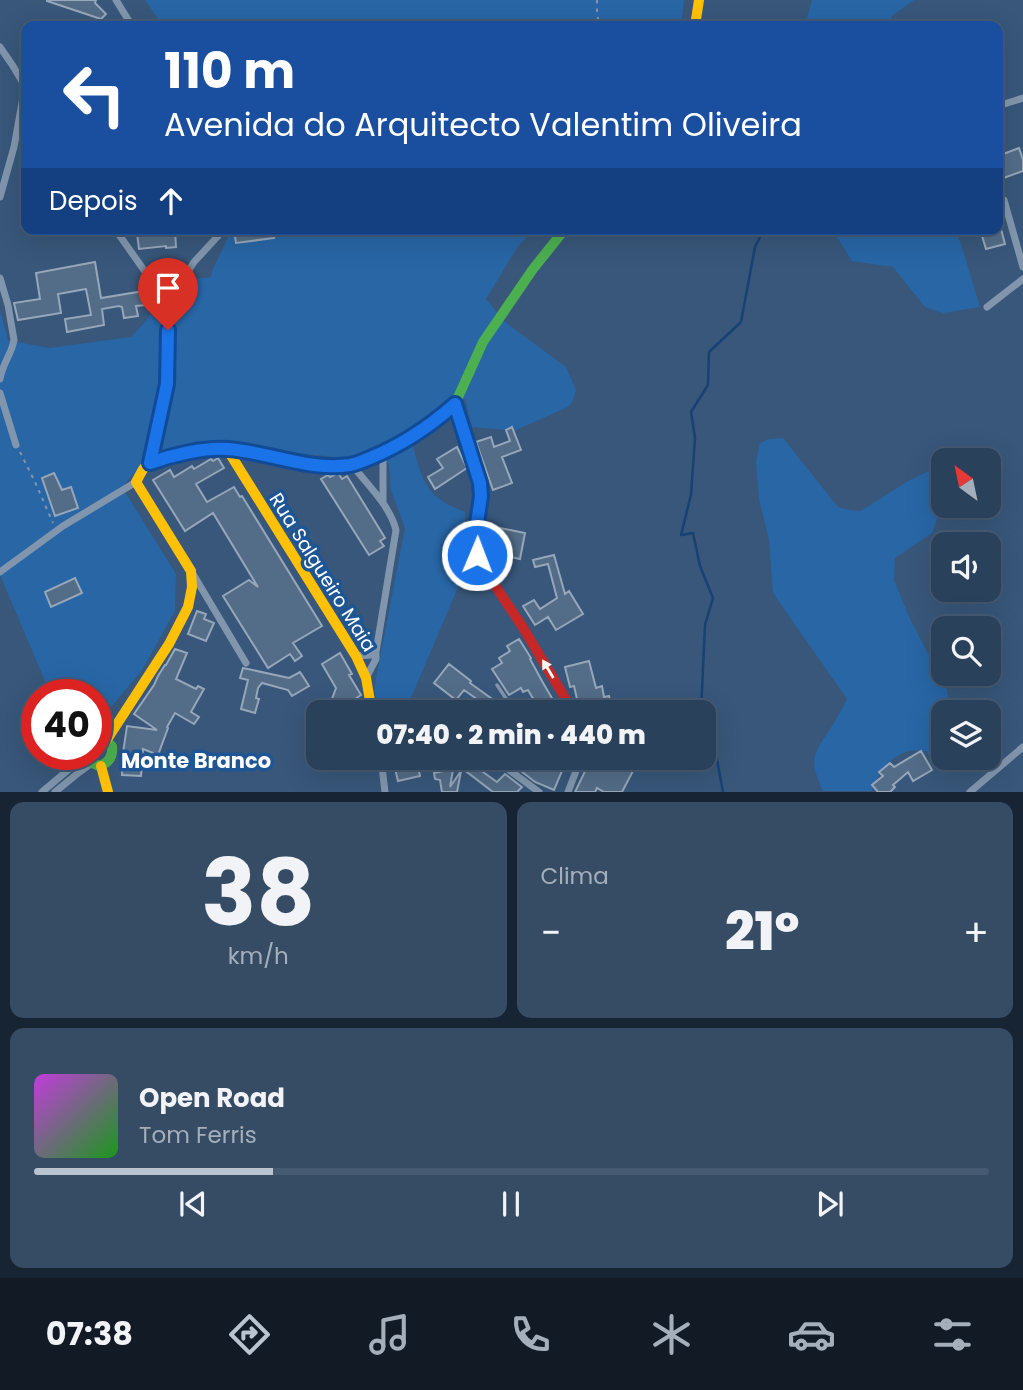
<!DOCTYPE html>
<html lang="pt">
<meta charset="utf-8">
<style>
body{margin:0;font-family:Poppins,sans-serif;background:#364c65;color:#f1f3f6;height:100vh;display:flex;flex-direction:column;font-size:26px;white-space:nowrap}
*{box-sizing:border-box;margin:0}
p{font-size:23px;color:#a5afbb}
.icon{flex:none;width:38px;height:38px;fill:none;stroke:currentColor;stroke-width:2;stroke-linecap:round;stroke-linejoin:round}
.map{position:relative;height:792px;overflow:hidden}
.sheet{display:flex;flex-direction:column;gap:10px;padding:10px;background:#172433;flex:1}
.sheet>*{flex:none}
.top-card{position:absolute;left:21px;top:21px;width:982px;height:214px;border-radius:14px;box-shadow:0 7px 28px #0002,0 0 0 2px #465a72;background:#1a4fa0;color:#fff;overflow:hidden}
.needle{width:46px;rotate:327deg}
.tools{position:absolute;left:931px;top:448px;display:grid;gap:14px}
.tools a{display:grid;place-items:center;width:70px;height:70px;border-radius:14px;background:#2a415c;box-shadow:0 7px 28px #0002,0 0 0 2px #465a72;font-size:35px}
.speed{position:absolute;left:21px;top:679px;display:flex;gap:14px;font-size:35px;font-weight:700;text-align:center}
.speed>*{display:grid;place-content:center;width:91px;height:91px;border-radius:50%;background:#2a415c;box-shadow:0 7px 28px #0002,0 0 0 2px #465a72;line-height:1}
.speed .limit{border:10px solid #d22;background:#fff;color:#111}
.pin{position:absolute;display:grid;place-items:center;width:60px;height:60px;color:#fff;margin:-72px -30px;border-radius:50% 50% 50% 0;rotate:-45deg;box-shadow:0 0 7px #0007}
.pin .icon{rotate:45deg}
.me{position:absolute;width:77px;margin:-38px;rotate:1deg;stroke-linejoin:round;filter:drop-shadow(0 0 5px #0008)}
.turn{display:flex;align-items:center;gap:24px;height:147px;padding:0 28px;font-size:32px}
.turn .icon{width:91px;height:91px;stroke-width:2.5}
.turn b{display:block;font-size:49px;line-height:60px}
.then{display:flex;align-items:center;height:66px;padding:0 28px;background:#0003;gap:14px;font-size:26px}
.big{font-size:52px;font-weight:800;line-height:1.1}
.sheet .widget{flex:1;display:flex;flex-direction:column;justify-content:center;gap:10px;min-width:0;padding:0 24px;border-radius:14px;background:#364c65}
.sheet .dial{align-items:center;gap:0}
.dial b{font-size:91px;line-height:1}
.song{display:flex;align-items:center;gap:21px}
.cover{width:84px;height:84px;border-radius:10px;background:linear-gradient(135deg,hsl(290 70% 55%),hsl(120 70% 35%))}
.played{height:7px;border-radius:4px;background:linear-gradient(90deg,#b9c4d0 25%,#465a72 25%)}
.keys{display:flex;justify-content:space-around;direction:ltr}
.heat{display:flex;justify-content:space-between;align-items:center;font-size:38px;direction:ltr}
.sheet .tiles{flex:1;display:grid;gap:10px;grid-template-columns:1fr 1fr}
.widget:last-child{grid-column:span 2}
.trip{position:absolute;left:306px;top:700px;width:410px;height:70px;border-radius:14px;background:#2a415c;box-shadow:0 7px 28px #0002,0 0 0 2px #465a72;font-weight:800;line-height:70px;text-align:center}
.menu{display:flex;height:112px;justify-content:space-around;align-items:center;background:#111a25;color:#a5afbb}
.menu .icon{width:49px;height:49px}
.menu .active{color:#b9c4d0}
.menu b{font-size:32px;color:#f1f3f6}
.map>svg:first-child{display:block}
</style>
<div class="map">
<svg width="1023" height="792" viewBox="0 0 1023 792">
<rect width="100%" height="100%" fill="#38577a"/>
<path fill="#2866a6" d="M145 0H684L681 26H163Z
M812 0H914L892 16 889 26H805Z
M232 229H533L517 248 486 299 505 322 566 367 576 390 573 401 568 407 514 431 472 427 465 399 445 401 410 437C416 454 419 477 431 491 439 502 454 507 465 512L466 546 468 564 405 712H394L378 704 374 689 405 528 391 490 389 465 378 450 357 459 196 444 160 455 136 471 122 487 176 574 175 611 142 670 96 725V695H51L0 575V311L8 340 49 348 131 337 146 321 160 299 179 281 211 277 212 271Z
M832 229H954L961 244 980 307 943 313 925 307 893 267 852 261Z
M783 438 838 507 849 510 861 511 908 481 929 471 931 468 942 487 939 514 932 533 895 558 894 580 910 619 947 690 949 712H943V757L939 769 927 751C922 751 915 750 910 751 891 754 877 775 872 791H823C809 760 812 756 830 729 837 719 842 709 847 699L773 593 769 539 759 499 756 462 760 443 769 439Z"/>
<g fill="none" stroke-linecap="round" stroke-linejoin="round">
<path stroke="#174274" stroke-width="2.5" d="M701 712 705 625 713 598 700 566 693 533 681 535 691 495 695 438 691 412 708 385 709 352 741 322 755 247 764 229
M704 737 717 760 723 792"/>
</g>
<path fill="#536c87" stroke="#96a7ba" stroke-width="2" d="M47 0H96L95 3 106 14 101 19 47 1Z
M1019 148 1023 160V171L998 180V156Z
M241 229H273L274 238 236 243 234 230Z
M980 229H1001L1005 244 986 249Z
M161 230H175L176 247 166 248V246L139 249 137 233Z
M95 262 101 298 144 291 146 305 136 306 138 316 124 318 122 307 119 306 102 309 104 325 67 332 65 319 91 315 86 289 58 294 61 313 18 320 14 303 40 299 36 273Z
M512 427 521 450 502 457 512 483 493 490 476 442 491 437 494 447 510 441 506 430Z
M457 447 467 468 435 489 428 477 443 468 437 459Z
M218 458 224 468 196 484 207 502 234 487 240 497 242 496 322 626 293 643 302 656 295 661 290 654 268 668 223 596 249 580 258 587 213 513 185 531 153 480 170 470 174 477 192 466 194 469 211 459 213 461Z
M54 473 62 490 71 487 78 508 55 516 42 478Z
M338 473 342 479 347 476 385 538 380 541 384 546 369 555 321 479 328 475 330 477Z
M500 528 525 533 520 559 495 554Z
M554 555 565 594 569 591 583 614 556 630 548 617 535 625 523 606 534 600 540 609 557 598 548 564 535 567 533 560Z
M75 578 82 593 51 607 45 592Z
M197 611 206 614 204 619 214 623 206 641 188 634Z
M519 639 531 658 530 659 542 681 560 712H541L528 690 523 692 521 688 509 695 492 669 502 663 499 658 510 651 507 646Z
M175 649 187 653 176 679 196 689 198 686 204 689 191 712 199 717 194 724 175 713 167 727 168 728 158 755 143 749 141 776 122 775 123 753 127 726 157 730 134 714 154 685 158 676 165 665H166Z
M340 653 352 674 349 675 361 695 343 707 341 712H333L335 706 330 704 336 688 322 664Z
M589 661 596 688 602 686 604 697 609 696 612 708 593 712H580L574 686 570 687 565 667Z
M449 664 471 681 470 683 495 701 487 712H473L481 702 464 690 456 700 434 683Z
M243 668 289 678 300 672 309 686 292 696 288 690 262 683 258 688 256 698 259 699 255 713 241 709 248 680 240 678Z
M921 751 932 770 913 781 908 772 893 785 895 787 890 792H878L872 785 883 776 879 772 890 763 894 767Z
M403 758H416L420 776 398 781 393 760Z
M441 758H455L450 787 461 771 457 792H442L440 780 435 779 434 773 444 771Z
M471 758H481L489 764 483 772 497 782 505 774 522 787 517 792H493L463 769Z
M522 758H563L561 771H562L554 790 535 782 517 768Z
M591 759 612 770 618 763 633 771 622 792H604L597 788 595 792H575Z"/>
<g fill="none" stroke-linecap="round" stroke-linejoin="round">
<path stroke="#8196ad" stroke-width="2" stroke-dasharray="3.5 5" stroke-linecap="butt" d="M597 0V15L600 26
M20 452 35 482 53 523
M381 708 389 712"/>
<path stroke="#8196ad" stroke-width="3.5" d="M497 685 515 712
M510 770 518 758"/>
<path stroke="#8196ad" stroke-width="7" d="M116 0 132 26
M0 47 13 66 26 88
M998 106 1023 98
M0 197 14 147 25 86
M1004 200 1023 267
M115 229 165 300 168 309
M0 278 8 305 14 340C12 353 2 365 0 379
M987 307 1023 279
M0 393 16 445
M383 453V503
M150 463 167 384 168 310 174 294 194 262 218 236 221 229
M352 465C368 485 390 506 396 530L376 652 372 655 356 656
M0 572 63 526 136 482
M193 574 246 663
M366 678 376 659V652
M381 758 385 792
M493 758 539 792
M42 792 86 755
M55 792 77 774 92 763
M568 792 576 771 578 758
M970 792 1023 747"/>
<path stroke="#4caf50" stroke-width="10" d="M278 459 330 466 352 465 400 444 439 418 455 404 483 342 533 269 565 229
M86 754 92 763 99 766C109 763 113 756 112 746L106 741 96 740"/>
<path stroke="#ffc107" stroke-width="10" d="M695 26 699 0
M227 449 356 656 366 678 372 712
M106 741 169 644 188 607 192 587 191 571 136 482C139 477 141 472 144 468 156 455 212 448 229 449 246 451 262 456 278 459
M101 766 108 792"/>
<path stroke="#c62828" stroke-width="10" d="M455 404 480 483 476 535 478 556 482 566 522 626 565 698 571 712"/>
</g>
<defs><path id="oneway-solid" d="M-6-.8H1V-3.2L6.5 0L1 3.2V.8H-6Z" transform="scale(1.75)"/></defs>
<use fill="#f6fbf6" href="#oneway-solid" transform="translate(548 669) rotate(-121)"/>
<g fill="none" stroke-linecap="round" stroke-linejoin="round">
<g stroke="#114b97" stroke-width="18">
<path id="route" d="M168 330 167 384 150 463C172 455 205 447 228 449 269 452 308 471 350 465 356 464 363 461 370 458 402 445 429 427 455 404L480 483 481 496 475 537 477 555"/>
</g>
<use href="#route" stroke="#1a73e8" stroke-width="12"/>
</g>
<g text-anchor="middle" stroke-width="7" stroke-linejoin="round" paint-order="stroke">
<g font-size="19" fill="#fff" stroke="#1d5595">
<text transform="translate(323 572) rotate(58)" y="7">Rua Salgueiro Maia</text>
</g>
<g font-size="21" font-weight="bold" fill="#fff" stroke="#1d5595">
<text x="196" y="768">Monte Branco</text>
</g>
</g>
</svg>
<div class="tools">
<a><svg class="needle" viewBox="-14 -14 28 28"><path d="M0-13l5 13h-10z" fill="#e53935"/><path d="M0 13l5-13h-10z" fill="#a5afbb"/></svg></a>
<a><svg class="icon" aria-label="sound" viewBox="0 0 24 24"><path d="M4 9h4l5-4v14l-5-4H4zM17 9q2 3 0 6"/></svg></a>
<a><svg class="icon" aria-label="search" viewBox="0 0 24 24"><circle cx="10" cy="10" r="6"/><path d="M15 15l6 6"/></svg></a>
<a><svg class="icon" aria-label="layers" viewBox="0 0 24 24"><path d="M12 4l9 5-9 5-9-5zM3 14l9 5 9-5"/></svg></a>
</div>
<div class="speed"><div class="limit">40</div></div>
<div class="pin" style="left:168px;top:330px;background:#d93025"><svg class="icon" aria-label="arrive" viewBox="0 0 24 24"><path d="M6 21V4h12l-3 4 3 4H6"/></svg></div>
<svg class="me" style="left:477px;top:555px" viewBox="-20 -20 40 40"><circle r="17" fill="#1a73e8" stroke="#fff" stroke-width="3"/><path d="M0-11L8 9 0 5-8 9z" fill="#fff"/></svg>
<div class="trip">07:40 · 2 min · 440 m</div>
<div class="top-card">
<div class="turn"><svg class="icon" aria-label="left" viewBox="0 0 24 24"><path d="M17 20v-9H6M10 6l-5 5 5 5"/></svg><div><b>110 m</b>Avenida do Arquitecto Valentim Oliveira</div></div>
<div class="then">Depois<svg class="icon" aria-label="ahead" viewBox="0 0 24 24"><path d="M12 20V5M6 11l6-6 6 6"/></svg></div>
</div>
</div>
<section class="sheet">
<div class="tiles">
<div class="widget dial"><b>38</b><p>km/h</p></div>
<div class="widget"><p>Clima</p>
<div class="heat"><a>−</a><b class="big">21°</b><a>+</a></div>
</div>
<div class="widget">
<div class="song"><i class="cover"></i><div><b>Open Road</b><p>Tom Ferris</p></div></div>
<div class="played"></div>
<div class="keys"><svg class="icon" aria-label="previous" viewBox="0 0 24 24"><path d="M18 5L8 12l10 7zM5 5v14"/></svg><svg class="icon" aria-label="pause" viewBox="0 0 24 24"><path d="M8 5v14M16 5v14"/></svg><svg class="icon" aria-label="next" viewBox="0 0 24 24"><path d="M6 5l10 7-10 7zM19 5v14"/></svg></div>
</div>
</div>
</section>
<nav class="menu">
<b>07:38</b>
<svg class="icon active" aria-label="directions" viewBox="0 0 24 24"><path d="M12 3l9 9-9 9-9-9zM9 14v-3h6M13 9l2 2-2 2"/></svg>
<svg class="icon" aria-label="music" viewBox="0 0 24 24"><path d="M9 18V5l10-2v13"/><circle cx="6" cy="18" r="3"/><circle cx="16" cy="16" r="3"/></svg>
<svg class="icon" aria-label="phone" viewBox="0 0 24 24"><path d="M5 4h4l2 5-3 2q2 4 5 5l2-3 5 2v4C11 20 4 13 5 4z"/></svg>
<svg class="icon" aria-label="climate" viewBox="0 0 24 24"><path d="M12 3v18M4 7l16 10M4 17L20 7"/></svg>
<svg class="icon" aria-label="car" viewBox="0 0 24 24"><path d="M5 17H2v-5l4-1 3-4h7l3 4 3 1v5h-3M9 17h6M6 11h13"/><circle cx="7" cy="17" r="2"/><circle cx="17" cy="17" r="2"/></svg>
<svg class="icon" aria-label="filters" viewBox="0 0 24 24"><path d="M4 7h16M4 17h16"/><circle cx="9" cy="7" r="2"/><circle cx="15" cy="17" r="2"/></svg>
</nav>
